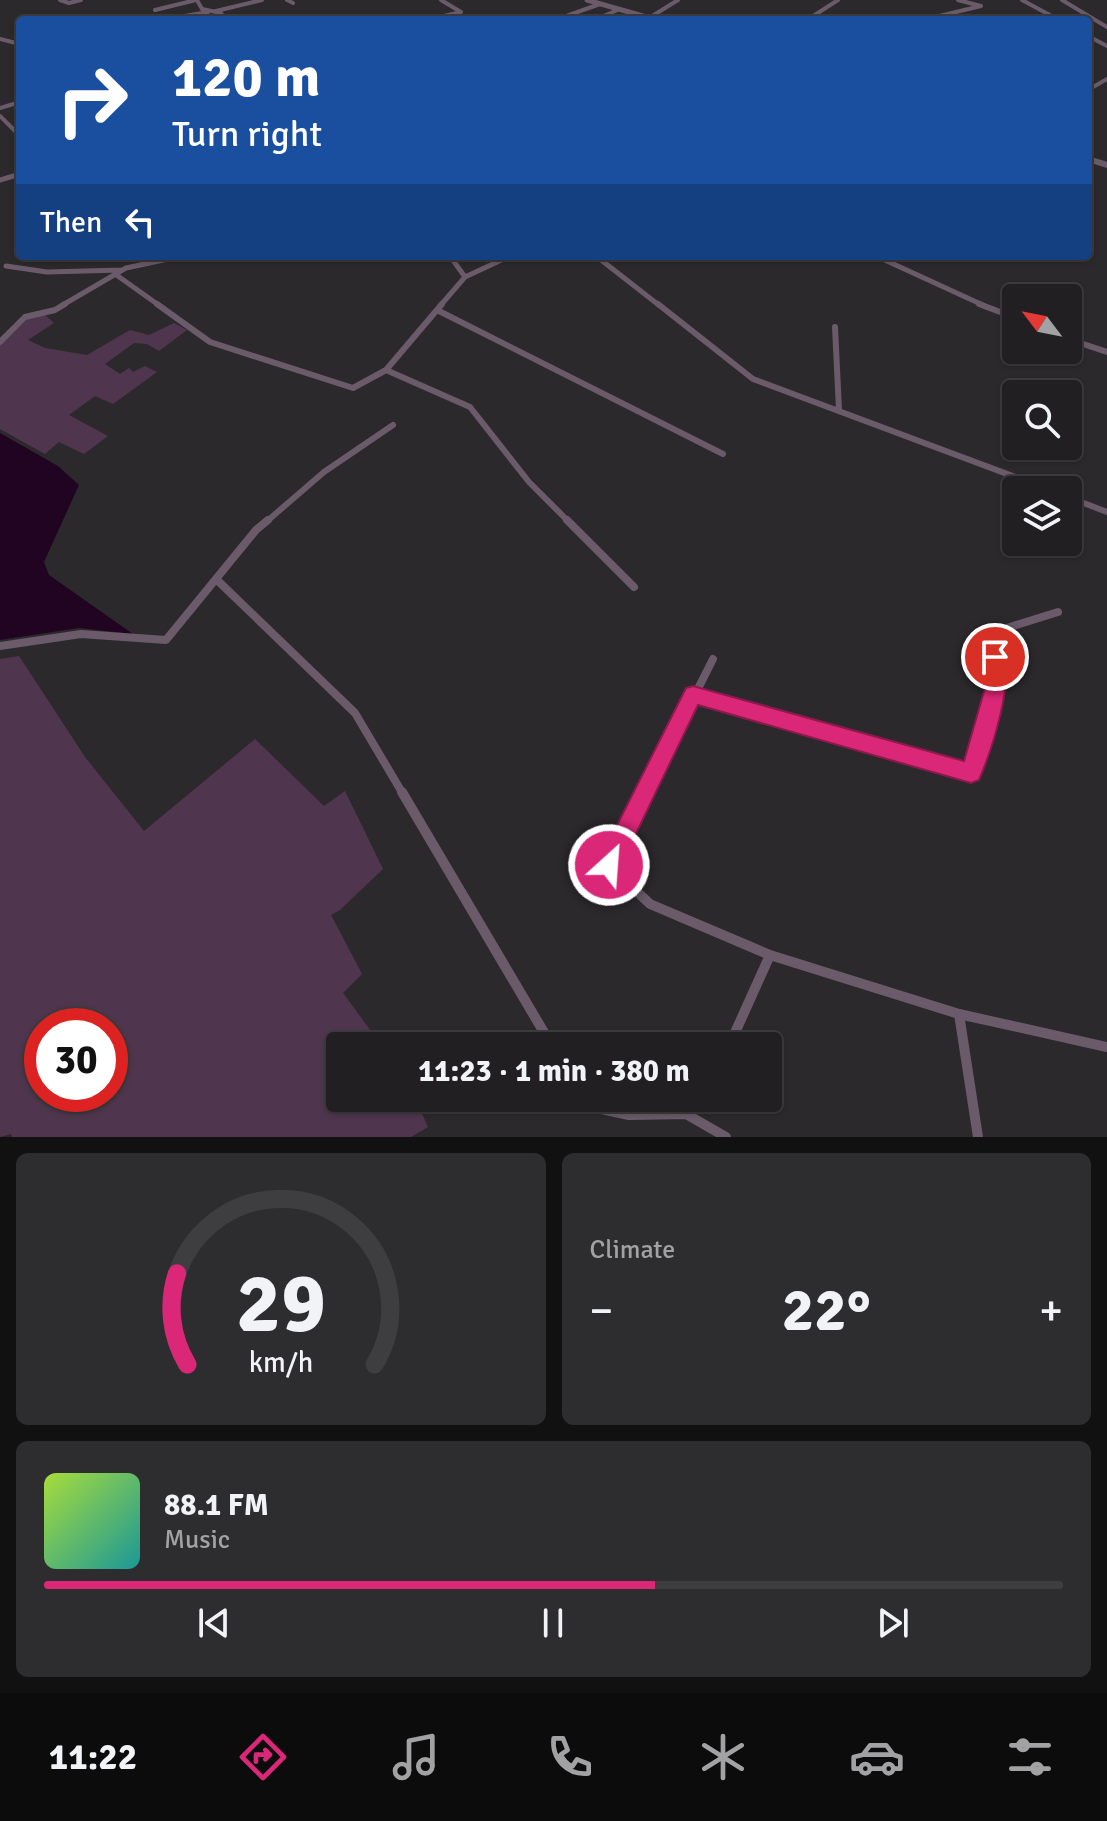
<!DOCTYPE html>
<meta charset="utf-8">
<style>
body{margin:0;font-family:Signika,sans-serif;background:#2d2c2e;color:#f1f3f6;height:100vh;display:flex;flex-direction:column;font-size:30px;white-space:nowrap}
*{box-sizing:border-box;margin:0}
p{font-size:26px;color:#a2a2a5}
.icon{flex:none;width:44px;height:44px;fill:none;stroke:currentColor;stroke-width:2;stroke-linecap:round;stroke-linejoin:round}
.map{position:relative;height:1137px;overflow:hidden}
.drawer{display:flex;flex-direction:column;gap:16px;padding:16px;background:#121112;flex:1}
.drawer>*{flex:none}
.guide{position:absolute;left:16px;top:16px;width:1076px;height:244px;border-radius:8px;box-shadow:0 2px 6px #0004,0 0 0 2px #3e3d3f;background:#1a4fa0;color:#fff;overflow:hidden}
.needle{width:52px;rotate:302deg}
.controls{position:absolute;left:1002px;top:284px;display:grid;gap:16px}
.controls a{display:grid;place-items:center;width:80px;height:80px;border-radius:8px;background:#211f21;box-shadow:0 2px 6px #0004,0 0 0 2px #3e3d3f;font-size:40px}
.speed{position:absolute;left:24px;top:1008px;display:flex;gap:16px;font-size:40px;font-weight:700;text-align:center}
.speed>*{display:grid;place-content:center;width:104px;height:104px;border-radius:50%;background:#211f21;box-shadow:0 2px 6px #0004,0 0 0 2px #3e3d3f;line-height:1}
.speed .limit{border:12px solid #d22;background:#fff;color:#111}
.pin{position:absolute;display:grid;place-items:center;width:68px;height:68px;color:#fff;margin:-34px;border:4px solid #fff;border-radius:50%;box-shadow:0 2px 8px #0007}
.me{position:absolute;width:88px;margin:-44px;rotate:26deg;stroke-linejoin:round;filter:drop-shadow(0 0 6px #0008)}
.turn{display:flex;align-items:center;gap:28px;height:168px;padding:0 24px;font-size:36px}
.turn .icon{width:104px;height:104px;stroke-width:2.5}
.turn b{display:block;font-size:56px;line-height:68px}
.then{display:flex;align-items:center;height:76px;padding:0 24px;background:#0003;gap:16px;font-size:30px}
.big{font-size:60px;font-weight:700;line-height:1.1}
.drawer .tile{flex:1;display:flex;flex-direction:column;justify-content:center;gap:12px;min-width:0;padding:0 28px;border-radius:12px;background:#2d2c2e}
.drawer .dial{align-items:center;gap:0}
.dial svg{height:208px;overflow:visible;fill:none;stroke:#3e3d3f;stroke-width:7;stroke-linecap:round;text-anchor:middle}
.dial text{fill:#f1f3f6;stroke:none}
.song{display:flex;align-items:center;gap:24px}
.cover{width:96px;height:96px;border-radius:12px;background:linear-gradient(135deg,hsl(80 70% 55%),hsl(180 70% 35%))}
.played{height:8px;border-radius:4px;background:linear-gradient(90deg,#db2777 60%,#3e3d3f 60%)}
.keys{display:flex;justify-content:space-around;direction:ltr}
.heat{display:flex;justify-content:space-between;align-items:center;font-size:44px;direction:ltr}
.drawer .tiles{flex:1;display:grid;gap:16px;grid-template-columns:1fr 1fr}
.tile:last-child{grid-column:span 2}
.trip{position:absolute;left:326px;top:1032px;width:456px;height:80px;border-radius:8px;background:#211f21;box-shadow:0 2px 6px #0004,0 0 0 2px #3e3d3f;font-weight:700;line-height:80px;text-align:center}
.tabs{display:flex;height:128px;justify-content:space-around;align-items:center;background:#0d0c0d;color:#a2a2a5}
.tabs .icon{width:56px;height:56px}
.tabs .on{color:#db2777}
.tabs b{font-size:36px;color:#f1f3f6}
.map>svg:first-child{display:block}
</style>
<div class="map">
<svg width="1107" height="1137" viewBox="0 0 1107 1137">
<rect width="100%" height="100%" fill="#2c292c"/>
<path fill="#4f364e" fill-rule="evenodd" d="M45 315 54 323 28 340 45 348 87 355 130 330 149 335 174 323 187 330 159 351 147 344 134 343 105 364 120 374 129 368 133 372 145 366 157 372 113 404 95 396 69 415 108 436 84 454 59 442 45 454 0 429V345L27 319Z
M19 656 85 757 144 831 255 739 324 806 345 791 383 869 340 910 331 915 362 974 343 993 382 1046H340V1098H415L428 1127 411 1137H12L11 1134 0 1137V659ZM42 1026H110V1094H42Z"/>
<path fill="#210421" d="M0 433 58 466 79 485 44 562 49 575 133 634 79 628 0 640Z"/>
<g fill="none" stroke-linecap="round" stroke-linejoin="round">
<path stroke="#6b5b6a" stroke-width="4" d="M60 0 69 3 81 0
M197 0 202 9 221 13 225 20
M287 0 293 3
M1022 0 1059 20
M1062 0 1107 27
M155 10 196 0
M216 11 262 0
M649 18 678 0
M931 18 981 6 958 0
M161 20 208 12
M298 20H302
M427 20 461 12 441 0
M555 20 600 4
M594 20 620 9
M807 20 838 0
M1088 36 1107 46
M0 39 20 44
M1088 90 1107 79
M0 108 20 102
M0 116 20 136"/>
<path stroke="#6b5b6a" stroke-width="5" d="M0 180 20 174
M450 256 465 277
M596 256 660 306
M876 256 985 306
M6 266 47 272 122 270
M115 274 160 306
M61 306 126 268 182 256
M440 306 465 277 510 256"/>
<path stroke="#6b5b6a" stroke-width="6" d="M157 304 210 342 353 388 386 370
M442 304 386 370 470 407 529 482 569 522
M658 304 753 379 1050 490
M979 304 1016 318
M437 310 723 454
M835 327 839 410
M1068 339 1107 352
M0 342 25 317 55 310 65 304
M1068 497 1107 512
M266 522 324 472 393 425"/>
<path stroke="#6b5b6a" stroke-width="8" d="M567 520 634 587
M216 579 355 713 403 794
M0 646 81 634 166 640 256 530 268 520
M693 695 971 773 997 681 994 632 1058 612
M645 794 713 659"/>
<path stroke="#6b5b6a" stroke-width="10" d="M402 792 552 1046
M646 792 609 865 650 904 770 955 959 1014 1107 1047
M959 1014 978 1137
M729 1046 770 955
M583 1098 588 1106 629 1115 686 1114 696 1098
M686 1114 726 1137"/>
<path stroke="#6b5b6a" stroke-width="5" d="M587 0 657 20"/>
<path stroke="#6b5b6a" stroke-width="6" d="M1088 159 1107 165"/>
</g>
<path fill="#db2777" stroke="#8e194d" stroke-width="2" d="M995 648 1002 651C1016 678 991 752 979 780L971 783 698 705 617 873 609 877 601 873 597 865 601 857 686 688 693 686 964 761 987 681 986 657 988 651Z"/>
</svg>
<div class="controls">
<a><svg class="needle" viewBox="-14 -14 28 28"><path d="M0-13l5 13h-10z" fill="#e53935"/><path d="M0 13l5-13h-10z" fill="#a2a2a5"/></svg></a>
<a><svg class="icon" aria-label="search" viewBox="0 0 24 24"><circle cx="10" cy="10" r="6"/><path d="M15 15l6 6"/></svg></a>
<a><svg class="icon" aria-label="layers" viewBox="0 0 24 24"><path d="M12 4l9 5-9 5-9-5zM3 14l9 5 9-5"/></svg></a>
</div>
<div class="speed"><div class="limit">30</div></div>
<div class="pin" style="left:995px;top:657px;background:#d93025"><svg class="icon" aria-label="arrive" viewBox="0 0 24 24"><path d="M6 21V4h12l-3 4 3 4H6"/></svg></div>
<svg class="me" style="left:609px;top:865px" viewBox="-20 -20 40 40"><circle r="17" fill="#db2777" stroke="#fff" stroke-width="3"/><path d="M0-11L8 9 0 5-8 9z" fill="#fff"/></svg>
<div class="trip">11:23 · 1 min · 380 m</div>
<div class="guide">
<div class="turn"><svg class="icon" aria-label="right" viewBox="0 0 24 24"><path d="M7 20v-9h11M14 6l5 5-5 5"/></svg><div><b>120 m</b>Turn right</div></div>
<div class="then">Then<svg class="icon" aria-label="left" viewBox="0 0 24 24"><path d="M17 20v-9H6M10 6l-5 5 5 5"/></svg></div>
</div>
</div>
<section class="drawer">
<div class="tiles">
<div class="tile dial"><svg viewBox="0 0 100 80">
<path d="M14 69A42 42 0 1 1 86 69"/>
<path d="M14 69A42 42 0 0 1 10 34" stroke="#db2777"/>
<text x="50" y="56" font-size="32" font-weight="700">29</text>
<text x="50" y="72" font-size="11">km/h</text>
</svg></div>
<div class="tile"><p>Climate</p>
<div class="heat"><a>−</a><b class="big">22°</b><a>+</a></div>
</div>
<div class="tile">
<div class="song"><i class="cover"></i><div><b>88.1 FM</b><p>Music</p></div></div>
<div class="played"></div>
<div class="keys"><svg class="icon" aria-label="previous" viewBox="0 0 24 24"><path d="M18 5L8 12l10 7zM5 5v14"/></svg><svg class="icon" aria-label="pause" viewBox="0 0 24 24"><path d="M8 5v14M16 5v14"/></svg><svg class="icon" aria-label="next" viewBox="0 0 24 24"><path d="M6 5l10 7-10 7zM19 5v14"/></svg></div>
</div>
</div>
</section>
<nav class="tabs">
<b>11:22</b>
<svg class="icon on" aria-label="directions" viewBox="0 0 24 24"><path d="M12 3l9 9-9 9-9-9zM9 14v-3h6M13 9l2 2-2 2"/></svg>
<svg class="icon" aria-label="music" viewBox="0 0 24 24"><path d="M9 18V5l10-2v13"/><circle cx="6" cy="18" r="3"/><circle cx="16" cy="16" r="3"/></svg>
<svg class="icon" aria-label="phone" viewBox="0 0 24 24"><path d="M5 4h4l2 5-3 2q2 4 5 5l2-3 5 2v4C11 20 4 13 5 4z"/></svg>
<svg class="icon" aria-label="climate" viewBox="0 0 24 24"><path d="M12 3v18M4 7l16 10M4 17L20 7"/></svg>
<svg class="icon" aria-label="car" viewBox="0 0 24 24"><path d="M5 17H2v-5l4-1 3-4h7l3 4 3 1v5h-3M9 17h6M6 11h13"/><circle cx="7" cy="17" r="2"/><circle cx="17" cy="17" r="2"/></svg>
<svg class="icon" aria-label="filters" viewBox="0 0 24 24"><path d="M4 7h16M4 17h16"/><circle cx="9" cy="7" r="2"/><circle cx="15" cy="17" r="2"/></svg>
</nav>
